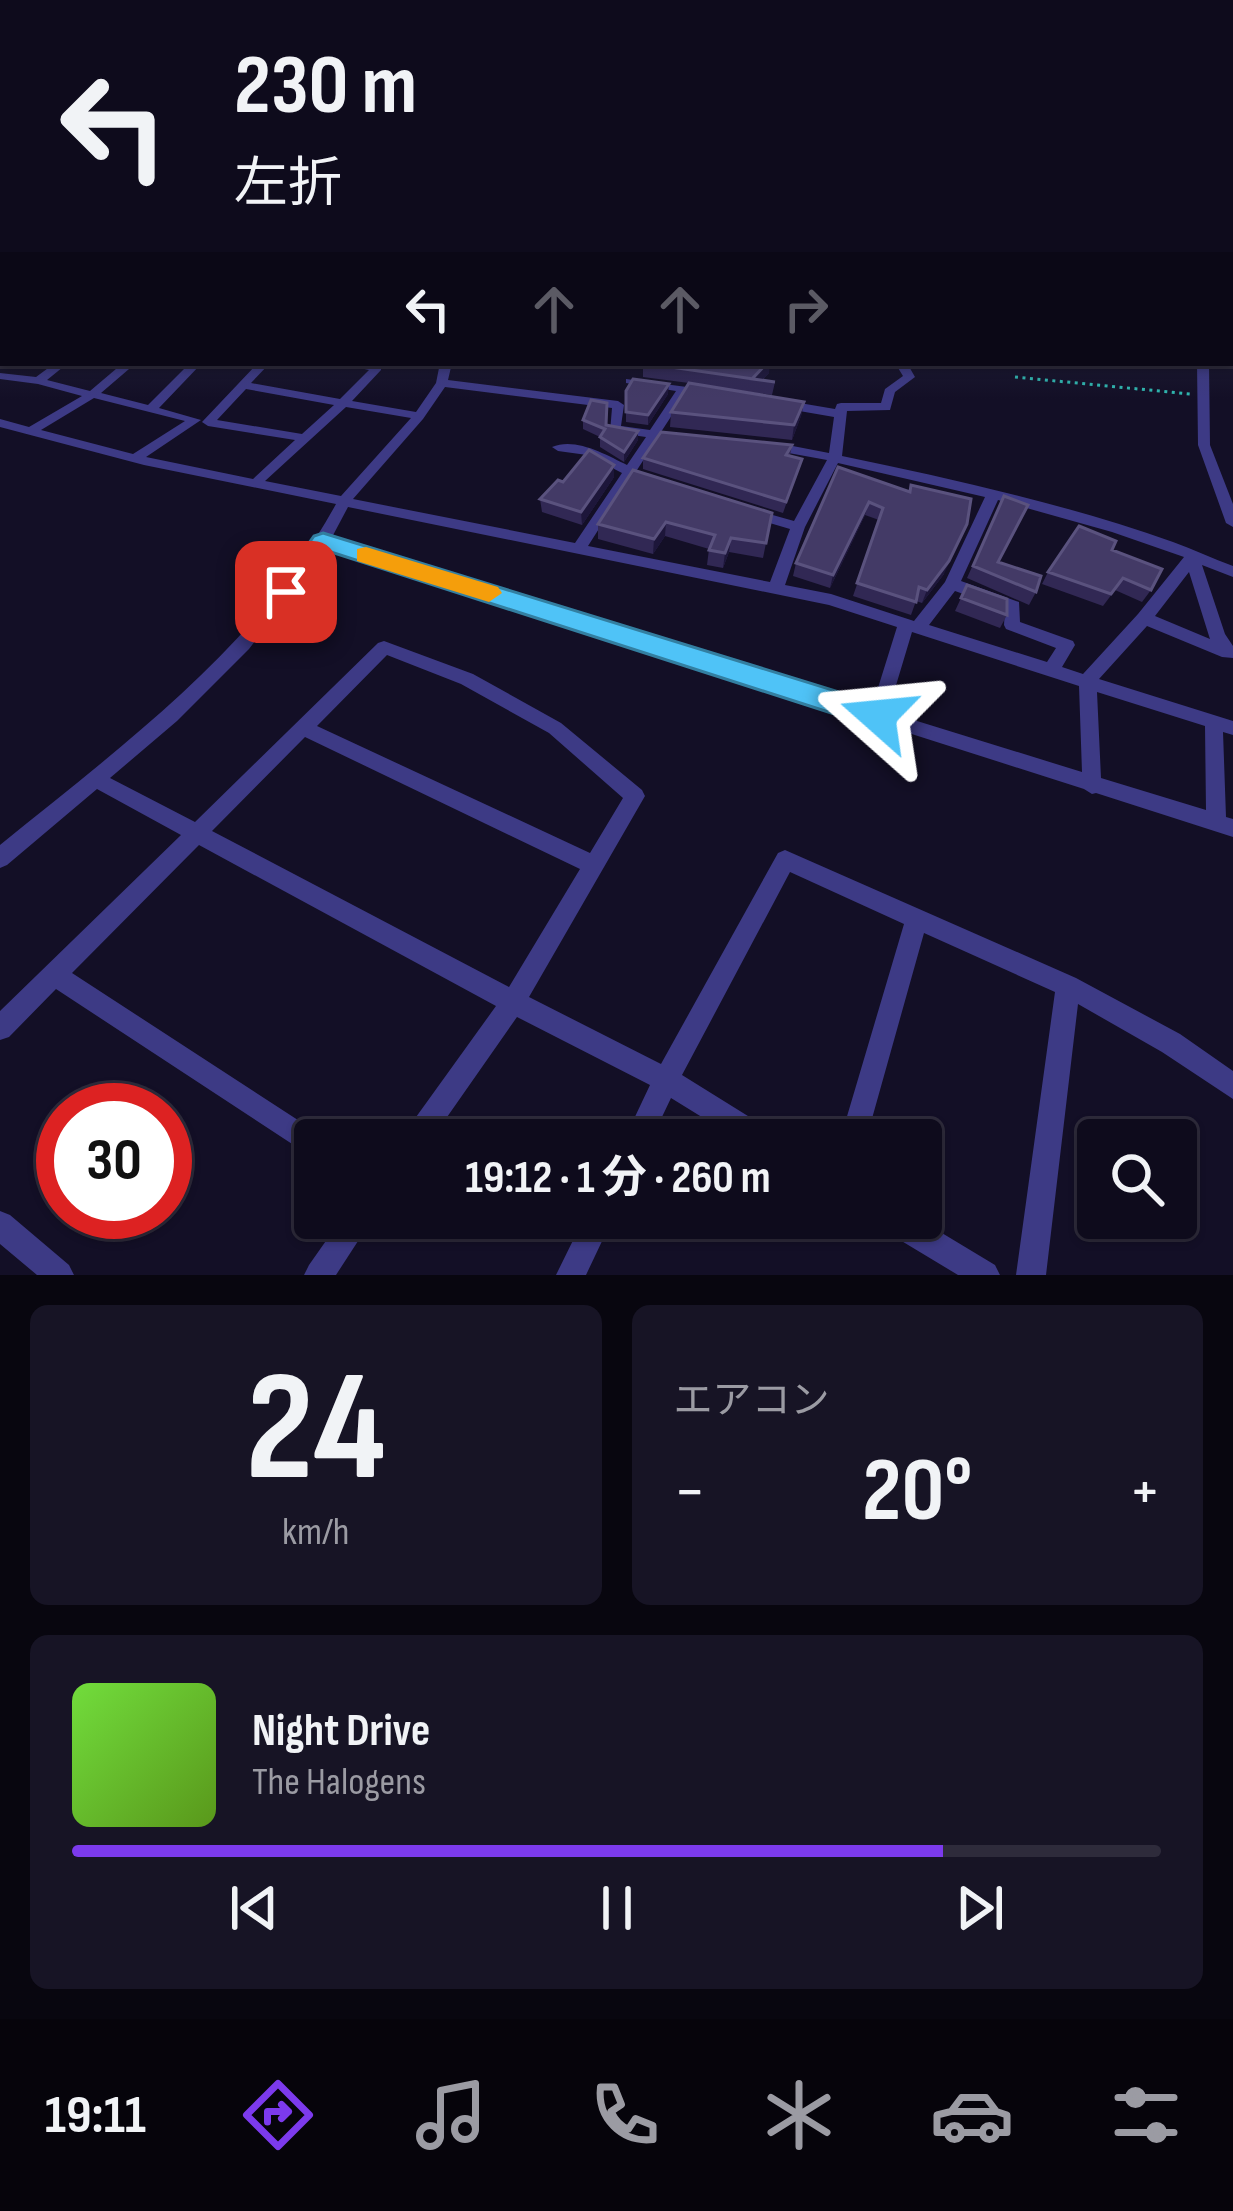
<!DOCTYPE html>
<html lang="ja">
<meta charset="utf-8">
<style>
body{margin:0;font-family:"Sofia Sans Condensed","Noto Sans JP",sans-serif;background:#171425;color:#f1f3f6;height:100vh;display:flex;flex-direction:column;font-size:45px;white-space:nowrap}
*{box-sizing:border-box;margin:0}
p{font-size:39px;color:#9b9ba3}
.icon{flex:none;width:66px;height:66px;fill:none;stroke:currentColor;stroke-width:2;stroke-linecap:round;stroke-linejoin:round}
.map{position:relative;height:1275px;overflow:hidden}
.drawer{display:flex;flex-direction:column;gap:30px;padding:30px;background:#08060f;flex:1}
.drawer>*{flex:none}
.guide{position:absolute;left:0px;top:0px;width:1233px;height:366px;box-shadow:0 3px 9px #0004,0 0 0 3px #2e2b3b;background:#0e0b1c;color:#f1f3f6;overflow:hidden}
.fabs{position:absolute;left:1077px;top:1119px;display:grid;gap:24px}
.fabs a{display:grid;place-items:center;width:120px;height:120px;border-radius:12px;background:#0e0b1c;box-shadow:0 3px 9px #0004,0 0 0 3px #2e2b3b;font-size:60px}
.speed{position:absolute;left:36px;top:1083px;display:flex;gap:24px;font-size:60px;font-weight:700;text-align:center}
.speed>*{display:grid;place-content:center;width:156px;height:156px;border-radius:50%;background:#0e0b1c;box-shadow:0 3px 9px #0004,0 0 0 3px #2e2b3b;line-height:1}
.speed .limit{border:18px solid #d22;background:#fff;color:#111}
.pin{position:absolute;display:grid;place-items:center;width:102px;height:102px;color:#fff;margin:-51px;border-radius:24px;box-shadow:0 6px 18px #0006}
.me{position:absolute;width:132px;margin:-66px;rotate:288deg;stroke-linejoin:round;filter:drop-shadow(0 0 9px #0008)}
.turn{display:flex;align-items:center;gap:42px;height:252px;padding:0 36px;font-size:54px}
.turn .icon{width:156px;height:156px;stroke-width:2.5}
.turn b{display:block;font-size:84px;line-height:102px}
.lanes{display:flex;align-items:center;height:114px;padding:0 36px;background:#0003;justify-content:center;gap:60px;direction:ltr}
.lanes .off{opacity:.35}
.big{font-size:90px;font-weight:700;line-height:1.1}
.drawer .widget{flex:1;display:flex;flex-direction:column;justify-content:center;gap:18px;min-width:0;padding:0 42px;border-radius:18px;background:#171425}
.drawer .dial{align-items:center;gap:0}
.dial b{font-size:156px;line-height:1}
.song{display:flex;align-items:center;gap:36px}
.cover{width:144px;height:144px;border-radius:18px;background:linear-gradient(135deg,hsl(100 70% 55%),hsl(90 70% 35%))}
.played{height:12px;border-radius:6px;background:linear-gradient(90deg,#7c3aed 80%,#2e2b3b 80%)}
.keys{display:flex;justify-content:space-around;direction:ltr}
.heat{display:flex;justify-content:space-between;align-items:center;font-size:66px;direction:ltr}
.drawer .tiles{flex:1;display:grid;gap:30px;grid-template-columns:1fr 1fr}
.widget:last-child{grid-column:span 2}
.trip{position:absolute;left:294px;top:1119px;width:648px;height:120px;border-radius:12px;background:#0e0b1c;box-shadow:0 3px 9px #0004,0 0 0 3px #2e2b3b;font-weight:700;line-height:120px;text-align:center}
.menu{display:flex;height:192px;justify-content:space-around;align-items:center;background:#06040b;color:#9b9ba3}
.menu .icon{width:84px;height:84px}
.menu .on{color:#7c3aed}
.menu b{font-size:54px;color:#f1f3f6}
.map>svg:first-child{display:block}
</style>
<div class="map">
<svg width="1233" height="1275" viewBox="0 0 1233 1275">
<rect width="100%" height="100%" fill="#130f26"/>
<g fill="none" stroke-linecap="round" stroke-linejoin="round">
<path stroke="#2fb8b0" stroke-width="3" stroke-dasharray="3 4.5" stroke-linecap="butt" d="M1015 377 1190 394"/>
<path fill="#3d3a85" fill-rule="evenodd" d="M1230 221H1233V224H1230Z
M1233 248V267L1230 268V249Z
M0 286H3V292H0Z
M0 317H3V323H0Z
M0 359H3V363H8L0 367Z
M55 363H68L47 380 90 391 123 363H136L101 393 148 405 190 363H202L159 408 201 420 146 457 253 479 295 440 208 426 202 422 258 363H270L251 383 340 399 369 370 337 363 381 366V370L352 401 416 412 436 383 440 363H452L448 380 618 401 624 405 621 426 650 430 676 391 626 383V379L687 387 689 389 661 432 681 434 687 438 681 442 657 439 637 470 659 482 652 486 632 477 588 546 770 582 790 529 746 516 744 513 751 509 794 521 827 460 772 450 766 446 772 442 829 453 834 417 782 408 776 404 782 400 835 409 837 404 841 403H881L885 389 903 376 895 363H907L915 377 895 392 890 410 847 411 842 456C953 479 1066 504 1173 542 1193 549 1213 559 1233 566V577L1202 565 1225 634 1233 646V658L1222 657 1147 626 1099 679 1233 721V735L1223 732 1226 817 1233 819V837L1096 793 1092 794 1084 789 326 547 249 649 177 721 110 778 195 822 378 643 384 641 473 674 561 723 642 790 645 796 529 997 661 1064 778 853 785 850 1076 978 1180 1034 1233 1071V1099L1162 1052 1078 1004 1046 1275H1016L1055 992 924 933 866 1140H840L904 924 790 872 682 1075 772 1131 776 1140H739L671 1098 651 1140H624L650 1085 517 1017 431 1140H402L406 1131 496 1006 199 845 72 973 324 1137 326 1140H315V1159L56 989 9 1037 0 1040V1011L181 835 97 789 7 865 0 868V845C124 744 258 647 336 504L144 465 0 427V419L29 427 82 396 38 384 0 379V373L36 377ZM445 387 612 408 610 432 646 437 627 465C605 454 575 437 552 447L558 451 587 455 622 473 575 543 353 499 423 419ZM246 389 334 405 302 434 217 420ZM94 398 185 421 133 454 41 430ZM346 407 411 418 341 496 265 481ZM838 463 985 497 945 582 914 621 831 594 785 585 805 527ZM998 500 1112 532 1184 557 1138 614 1083 674 1062 667 1075 645 1073 641 1020 622 1019 602 961 581ZM348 507 829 605 897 627 872 707 331 539ZM1189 572 1209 636 1210 639 1155 616ZM955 591 1005 609 1004 625 1006 629 1056 648 1047 662 929 625ZM912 632 1079 686 1082 772 888 712ZM387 655 461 684 549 733 623 798 590 853 317 726ZM1097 692 1205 726 1206 810 1101 778ZM305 737 580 869 509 987 212 831Z
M1197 363H1209L1210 445 1233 504V527L1226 523 1198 445Z
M0 1211 10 1215 69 1265 74 1275H37L0 1244Z
M342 1218H373L336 1275H304L309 1265Z
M584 1218H613L586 1275H556Z
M876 1218H917L995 1265 1000 1275H958L880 1228Z"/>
</g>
<path fill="#312854" d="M643 363 769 373 762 380 775 382 772 395 693 384 804 402 801 416 792 440 670 427 671 412 689 383 643 377Z
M626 391 668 394 648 425 626 422Z
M583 420 638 431V440L624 462 600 447V437L583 429Z
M792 445 790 456 802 459 783 513 643 469V458Z
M614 465V477L582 525 542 512 540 499 563 482Z
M838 467 909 492 944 574 922 603 916 601 911 615 853 596 879 520 865 515 830 588 793 576 796 563Z
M1004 496 999 562 1036 592 1029 605 967 578Z
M772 513 763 558 729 552 723 568 707 565 709 549 665 536 653 554 598 539V524Z
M1112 550 1151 590 1142 602 1115 590 1103 606 1042 584 1048 572Z
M967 585 1007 615 1000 628 955 611Z"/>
<path fill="#1d163a" d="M767 363H770L769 373 762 380 752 379Z
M669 384 668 394 648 425V415Z
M804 402 801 416 792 440 794 425Z
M638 431V440L624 462V452Z
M614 465V477L582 525 581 512Z
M869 502 865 515 830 588 833 575Z
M666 522 665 536 653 554 654 539Z
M967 524 944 574 922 603 927 590Z
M731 538 729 552 723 568 725 553Z"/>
<path fill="#433a66" stroke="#5a527e" stroke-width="3" d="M0 239H3V274L0 273Z
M643 363H767L752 379 775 382Z
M633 379 669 384 648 415 626 412V391Z
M689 383 804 402 794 425 671 412Z
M591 400 607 403 606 425 638 431 624 452 600 437 605 429 583 420Z
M661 432 792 445 786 455 802 459 786 502 643 458Z
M589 450 614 465 581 512 540 499 558 480 563 482Z
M838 467 910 492 911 485 971 499 967 524 949 561 927 590 919 587 916 602 857 583 883 508 869 502 833 575 796 563Z
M633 470 772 513 766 543 731 538 725 553 709 550 715 535 666 522 654 539 598 524Z
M1004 496 1028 505 998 562 1041 576 1036 592 973 566Z
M1079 526 1116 541 1112 550 1162 569 1151 590 1123 578 1111 594 1048 572Z
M967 585 1007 599V615L961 598Z"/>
<linearGradient id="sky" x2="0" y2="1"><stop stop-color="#0a0815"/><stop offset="0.55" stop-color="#333752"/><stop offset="1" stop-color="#333752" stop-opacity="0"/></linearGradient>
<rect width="1233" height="399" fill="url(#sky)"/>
<path fill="#4fc3f7" stroke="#337fa1" stroke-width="3" d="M323 533 878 704 892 716 878 728 328 551 296 598H277L274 592 314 536Z"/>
<path fill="#f59e0b" d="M366 547 498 587 502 593 489 602 357 561V549Z"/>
</svg>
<div class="fabs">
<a><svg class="icon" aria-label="search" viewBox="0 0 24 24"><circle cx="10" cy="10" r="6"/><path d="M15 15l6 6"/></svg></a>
</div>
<div class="speed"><div class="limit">30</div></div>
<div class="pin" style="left:286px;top:592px;background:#d93025"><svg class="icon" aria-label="arrive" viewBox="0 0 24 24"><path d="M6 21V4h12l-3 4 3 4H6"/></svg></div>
<svg class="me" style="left:878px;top:716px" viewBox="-20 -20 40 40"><path d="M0-17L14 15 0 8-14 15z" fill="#4fc3f7" stroke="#fff" stroke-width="4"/></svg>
<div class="trip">19:12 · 1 分 · 260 m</div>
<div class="guide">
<div class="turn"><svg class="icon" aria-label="left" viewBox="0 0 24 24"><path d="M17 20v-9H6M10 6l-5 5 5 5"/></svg><div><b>230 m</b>左折</div></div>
<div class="lanes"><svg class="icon" aria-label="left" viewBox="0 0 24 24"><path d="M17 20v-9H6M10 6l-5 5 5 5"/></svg><svg class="icon off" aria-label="ahead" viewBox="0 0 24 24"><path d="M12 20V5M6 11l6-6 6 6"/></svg><svg class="icon off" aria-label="ahead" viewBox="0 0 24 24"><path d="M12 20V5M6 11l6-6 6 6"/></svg><svg class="icon off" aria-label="right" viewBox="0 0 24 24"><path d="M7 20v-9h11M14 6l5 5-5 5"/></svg></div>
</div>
</div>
<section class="drawer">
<div class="tiles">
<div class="widget dial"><b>24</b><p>km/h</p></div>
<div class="widget"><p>エアコン</p>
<div class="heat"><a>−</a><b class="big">20°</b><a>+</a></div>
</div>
<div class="widget">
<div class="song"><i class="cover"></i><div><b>Night Drive</b><p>The Halogens</p></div></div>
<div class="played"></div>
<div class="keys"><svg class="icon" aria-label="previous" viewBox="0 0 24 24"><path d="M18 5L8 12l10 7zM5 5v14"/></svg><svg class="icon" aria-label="pause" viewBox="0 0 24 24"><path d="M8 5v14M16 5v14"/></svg><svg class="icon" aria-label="next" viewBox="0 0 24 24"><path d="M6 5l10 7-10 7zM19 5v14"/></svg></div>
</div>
</div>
</section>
<nav class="menu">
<b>19:11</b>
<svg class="icon on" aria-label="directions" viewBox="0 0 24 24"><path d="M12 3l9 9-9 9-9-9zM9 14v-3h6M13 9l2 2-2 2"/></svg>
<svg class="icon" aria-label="music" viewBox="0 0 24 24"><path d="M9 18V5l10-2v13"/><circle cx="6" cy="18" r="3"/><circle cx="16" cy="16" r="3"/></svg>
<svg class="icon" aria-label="phone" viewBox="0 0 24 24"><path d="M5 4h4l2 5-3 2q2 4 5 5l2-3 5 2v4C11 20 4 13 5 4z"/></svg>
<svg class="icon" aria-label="climate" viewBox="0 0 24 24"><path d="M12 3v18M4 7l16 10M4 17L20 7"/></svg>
<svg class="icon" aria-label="car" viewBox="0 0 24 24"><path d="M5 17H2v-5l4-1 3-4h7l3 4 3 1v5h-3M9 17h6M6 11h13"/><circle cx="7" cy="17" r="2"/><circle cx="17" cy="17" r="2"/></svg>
<svg class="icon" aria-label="filters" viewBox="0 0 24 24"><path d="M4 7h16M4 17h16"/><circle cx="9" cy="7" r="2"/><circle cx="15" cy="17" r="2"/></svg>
</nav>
